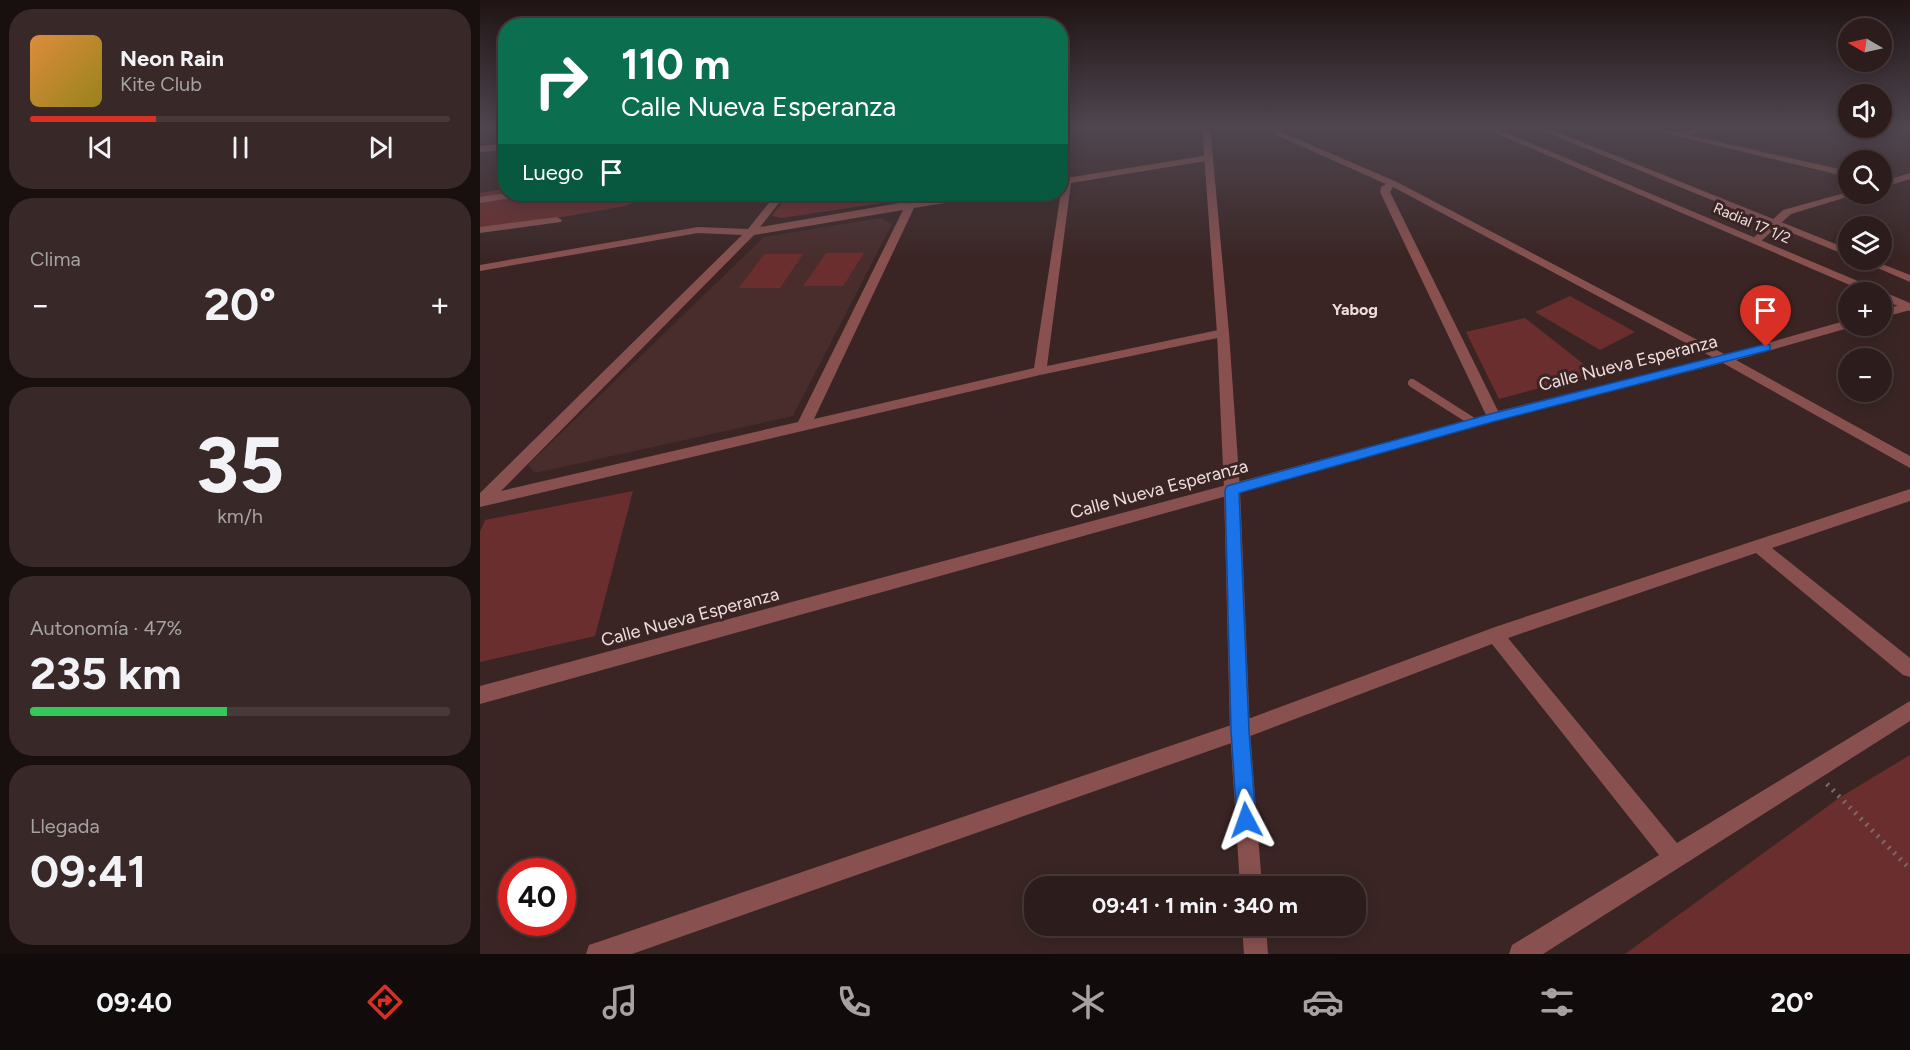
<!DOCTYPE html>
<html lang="es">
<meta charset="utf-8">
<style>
body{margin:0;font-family:Figtree,sans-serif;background:#382928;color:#f1f3f6;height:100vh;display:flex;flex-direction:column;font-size:22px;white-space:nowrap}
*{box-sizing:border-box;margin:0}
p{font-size:20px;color:#a6a1a3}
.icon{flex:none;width:33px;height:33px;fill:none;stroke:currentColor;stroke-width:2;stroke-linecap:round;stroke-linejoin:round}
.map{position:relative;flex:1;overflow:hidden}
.details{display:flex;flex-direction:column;gap:9px;padding:9px;background:#180f0f;width:480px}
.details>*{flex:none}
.hud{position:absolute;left:18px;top:18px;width:570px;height:183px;border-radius:24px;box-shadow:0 3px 15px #0003,0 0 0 2px #483a3a;background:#0b6e4f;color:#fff;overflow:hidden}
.needle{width:39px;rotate:279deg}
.fabs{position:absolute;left:1358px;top:18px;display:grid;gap:12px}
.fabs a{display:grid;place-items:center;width:54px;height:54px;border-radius:50%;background:#2c1c1b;box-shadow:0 3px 15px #0003,0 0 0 2px #483a3a;font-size:30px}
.speed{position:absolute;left:18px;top:858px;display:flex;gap:12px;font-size:30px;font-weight:700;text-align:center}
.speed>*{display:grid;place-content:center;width:78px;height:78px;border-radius:50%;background:#2c1c1b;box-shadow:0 3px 15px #0003,0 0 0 2px #483a3a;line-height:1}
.speed .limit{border:9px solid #d22;background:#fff;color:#111}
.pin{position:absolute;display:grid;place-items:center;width:51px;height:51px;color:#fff;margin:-62px -26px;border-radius:50% 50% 50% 0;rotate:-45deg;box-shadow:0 0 6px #0007}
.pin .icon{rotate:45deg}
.me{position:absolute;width:66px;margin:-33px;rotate:356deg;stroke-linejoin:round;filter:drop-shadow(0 0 4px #0008)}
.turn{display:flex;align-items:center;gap:21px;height:126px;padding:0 24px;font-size:27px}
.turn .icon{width:78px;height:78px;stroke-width:2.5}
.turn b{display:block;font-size:42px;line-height:51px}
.then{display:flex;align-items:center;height:57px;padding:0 24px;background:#0003;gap:12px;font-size:22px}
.big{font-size:45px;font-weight:700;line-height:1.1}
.details .widget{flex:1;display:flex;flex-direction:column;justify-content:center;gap:9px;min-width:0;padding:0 21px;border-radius:24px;background:#382928}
.details .dial{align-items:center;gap:0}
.dial b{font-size:78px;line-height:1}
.song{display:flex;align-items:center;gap:18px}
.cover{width:72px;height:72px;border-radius:9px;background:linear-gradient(135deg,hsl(30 70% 55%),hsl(50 70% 35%))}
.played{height:6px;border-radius:3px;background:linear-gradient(90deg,#d93025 30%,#483a3a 30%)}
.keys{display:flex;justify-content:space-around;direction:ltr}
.heat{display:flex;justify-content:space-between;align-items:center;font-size:33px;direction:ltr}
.charge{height:9px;border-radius:4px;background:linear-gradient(90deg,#34c759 47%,#483a3a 0)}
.trip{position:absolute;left:544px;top:876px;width:342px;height:60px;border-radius:24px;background:#2c1c1b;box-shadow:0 3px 15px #0003,0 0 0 2px #483a3a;font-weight:700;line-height:60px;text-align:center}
.tab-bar{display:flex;height:96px;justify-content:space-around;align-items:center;background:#120b0b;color:#a6a1a3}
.tab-bar .icon{width:42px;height:42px}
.tab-bar .current{color:#d93025}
.tab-bar b{font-size:27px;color:#f1f3f6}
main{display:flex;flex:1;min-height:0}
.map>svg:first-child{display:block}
</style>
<main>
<section class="details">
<div class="widget">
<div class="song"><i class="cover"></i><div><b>Neon Rain</b><p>Kite Club</p></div></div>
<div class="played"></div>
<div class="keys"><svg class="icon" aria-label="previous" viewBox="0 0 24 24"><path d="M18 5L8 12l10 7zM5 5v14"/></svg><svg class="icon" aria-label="pause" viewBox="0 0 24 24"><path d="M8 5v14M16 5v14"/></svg><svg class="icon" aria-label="next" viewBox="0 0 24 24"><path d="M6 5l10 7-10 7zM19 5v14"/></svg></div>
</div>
<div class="widget"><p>Clima</p>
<div class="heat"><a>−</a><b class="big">20°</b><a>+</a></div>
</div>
<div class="widget dial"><b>35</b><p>km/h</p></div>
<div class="widget"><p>Autonomía · 47%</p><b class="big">235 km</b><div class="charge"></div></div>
<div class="widget"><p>Llegada</p><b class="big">09:41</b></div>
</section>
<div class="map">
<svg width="1430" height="954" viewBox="0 0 1430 954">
<rect width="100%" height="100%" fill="#3a2524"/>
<path fill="#482d2c" d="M401 218 412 224 313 416 55 473 48 465 284 237Z"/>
<path fill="#6b2e2e" d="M25 189 26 194H173L146 206 0 231V193Z
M308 194H427L422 200 301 218 292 216Z
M346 253H384L363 286H323Z
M284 254H323L300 288H259Z
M1090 296 1155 332 1120 350 1055 312Z
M1045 318 1115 373 1019 399 986 332Z
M153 491 115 636 0 662V532L5 520Z
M1430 755V954H1145L1359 798Z"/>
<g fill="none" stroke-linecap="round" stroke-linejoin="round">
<path stroke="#7c6968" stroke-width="5" stroke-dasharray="2 6" stroke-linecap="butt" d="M1347 784 1430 869"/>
<path stroke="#88514f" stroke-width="8" d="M932 383 995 423"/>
<path fill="#88514f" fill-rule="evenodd" d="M776 126H787L917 182 1246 355 1368 320V326L1372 327 1256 360 1430 456V468L1243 363 1016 421 0 704V686L1006 415 900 192 901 187 906 184ZM913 187 1234 358 1018 411 910 192Z
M1156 126C1170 126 1186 133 1198 132 1211 132 1226 126 1240 126L1208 135 1368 171V177Z
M26 144V150L0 152V146Z
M729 155 733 158 732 160 591 183 567 366 743 329 749 333 747 336 560 375 0 507V493L262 235 218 233 0 271V265L218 227 268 229 296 194H306L280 227 431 201 488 194H507L503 197 434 208 334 419 554 368 582 185 580 179ZM423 210 318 422 21 491 274 235Z
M1430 173V179L1401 188V182Z
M1368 192 1377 194 1311 214 1279 243 1270 241 1303 210Z
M26 193 42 194 37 197 0 203V197Z
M77 217 82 220 81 222 0 233V227Z
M1428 303 1430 310 1401 318V310Z
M1430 489V501L1292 548 1430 658V677L1423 675 1276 553 1028 638 1197 843 1430 701V721L1063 954H1029L1032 945 1179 855 1012 644 760 740 152 954H106L109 945 118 942 760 722 1015 627Z"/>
<path fill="#88514f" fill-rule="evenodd" d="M722 126H730L749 333 760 490 770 731 782 886H760L750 731 744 490 737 333Z
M999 126H1010L1430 303V311L1401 299V292H1386Z
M1051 126H1062L1368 249V256Z
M1379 260H1392L1430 275V282Z
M762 926H786L788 954H764Z"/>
</g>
<linearGradient id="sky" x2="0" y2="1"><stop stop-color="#201414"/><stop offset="0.49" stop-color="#4f4650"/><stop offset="1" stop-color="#4f4650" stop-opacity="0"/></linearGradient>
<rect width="1430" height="259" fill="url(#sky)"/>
<path fill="#1a73e8" stroke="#114b97" stroke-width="1.5" d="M1286 344 1290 345V350L1016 421 759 493 769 731 776 820 773 827 766 830 759 827 757 820 751 731 745 490 747 486 1014 413Z"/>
<g text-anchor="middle" stroke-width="6" stroke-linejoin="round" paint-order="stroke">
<g font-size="15" fill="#eddedd" stroke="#3a2524">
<text transform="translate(1272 223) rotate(23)" y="5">Radial 17 1/2</text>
</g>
<g font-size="16" font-weight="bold" fill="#eddedd" stroke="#3a2524">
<text x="875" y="315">Yabog</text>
</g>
<g font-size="18" fill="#eddedd" stroke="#3a2524">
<text transform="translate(1148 363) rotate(-14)" y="6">Calle Nueva Esperanza</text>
<text transform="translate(679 489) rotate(-15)" y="6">Calle Nueva Esperanza</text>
<text transform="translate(210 617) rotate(-15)" y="6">Calle Nueva Esperanza</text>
</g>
</g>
</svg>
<div class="fabs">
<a><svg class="needle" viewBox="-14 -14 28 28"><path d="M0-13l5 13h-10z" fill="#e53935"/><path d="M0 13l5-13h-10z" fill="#a6a1a3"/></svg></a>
<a><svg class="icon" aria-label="sound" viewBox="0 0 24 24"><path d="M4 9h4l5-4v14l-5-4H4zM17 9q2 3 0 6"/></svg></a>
<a><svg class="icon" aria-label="search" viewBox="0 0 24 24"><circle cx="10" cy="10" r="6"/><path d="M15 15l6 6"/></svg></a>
<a><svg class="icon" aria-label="layers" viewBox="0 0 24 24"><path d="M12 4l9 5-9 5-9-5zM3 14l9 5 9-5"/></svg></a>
<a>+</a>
<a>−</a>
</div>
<div class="speed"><div class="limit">40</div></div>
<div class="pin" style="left:1286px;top:347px;background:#d93025"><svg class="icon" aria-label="arrive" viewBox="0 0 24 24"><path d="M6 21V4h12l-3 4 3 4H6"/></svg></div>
<svg class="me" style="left:766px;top:820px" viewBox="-20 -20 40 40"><path d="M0-17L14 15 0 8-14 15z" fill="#1a73e8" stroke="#fff" stroke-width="4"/></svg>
<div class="trip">09:41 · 1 min · 340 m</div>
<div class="hud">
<div class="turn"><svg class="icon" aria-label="right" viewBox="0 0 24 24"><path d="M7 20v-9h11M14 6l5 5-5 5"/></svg><div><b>110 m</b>Calle Nueva Esperanza</div></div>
<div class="then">Luego<svg class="icon" aria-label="arrive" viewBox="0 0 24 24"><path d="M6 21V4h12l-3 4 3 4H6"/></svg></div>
</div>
</div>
</main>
<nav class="tab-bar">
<b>09:40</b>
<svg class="icon current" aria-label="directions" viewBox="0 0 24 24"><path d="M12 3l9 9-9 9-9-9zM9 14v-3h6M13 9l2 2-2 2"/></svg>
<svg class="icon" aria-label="music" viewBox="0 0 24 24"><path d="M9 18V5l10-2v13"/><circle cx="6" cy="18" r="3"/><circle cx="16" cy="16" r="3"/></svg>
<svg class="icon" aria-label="phone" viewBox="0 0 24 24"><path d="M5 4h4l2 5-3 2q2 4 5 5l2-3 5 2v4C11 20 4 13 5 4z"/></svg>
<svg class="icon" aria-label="climate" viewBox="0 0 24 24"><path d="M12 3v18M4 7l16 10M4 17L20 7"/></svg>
<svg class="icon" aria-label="car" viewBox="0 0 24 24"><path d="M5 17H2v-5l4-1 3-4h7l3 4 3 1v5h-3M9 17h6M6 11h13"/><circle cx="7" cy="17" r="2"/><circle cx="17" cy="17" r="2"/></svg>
<svg class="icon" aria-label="filters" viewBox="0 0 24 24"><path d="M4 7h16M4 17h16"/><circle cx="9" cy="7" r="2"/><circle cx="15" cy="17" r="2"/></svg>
<b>20°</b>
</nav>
